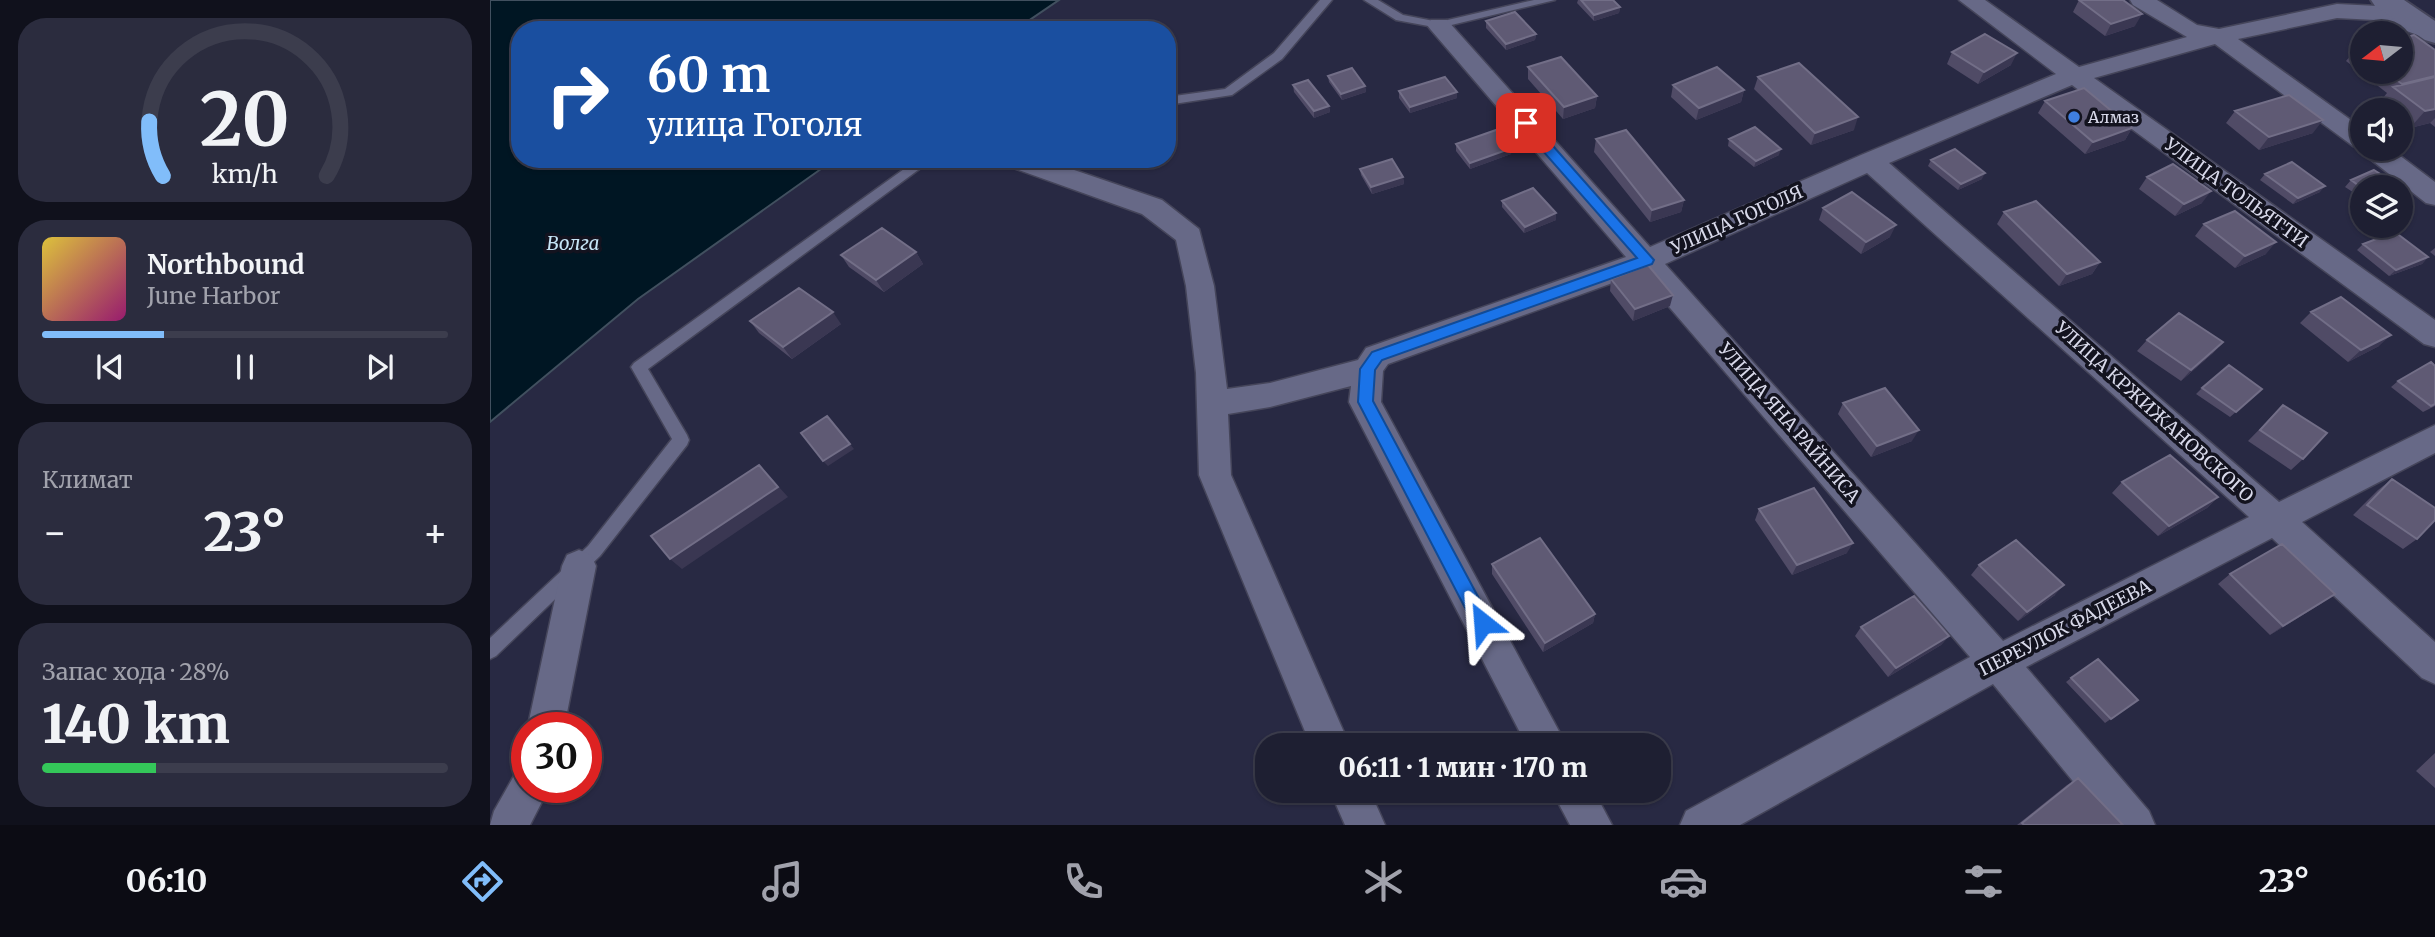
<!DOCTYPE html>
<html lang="ru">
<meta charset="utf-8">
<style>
body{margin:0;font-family:Merriweather,serif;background:#2b2c3e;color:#f1f3f6;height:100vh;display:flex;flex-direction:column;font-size:26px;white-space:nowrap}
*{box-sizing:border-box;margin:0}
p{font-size:23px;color:#a1a2ac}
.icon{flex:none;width:38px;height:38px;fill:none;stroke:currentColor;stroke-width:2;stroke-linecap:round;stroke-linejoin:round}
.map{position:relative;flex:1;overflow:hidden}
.sheet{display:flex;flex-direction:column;gap:18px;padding:18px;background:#10111c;width:490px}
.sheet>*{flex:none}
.top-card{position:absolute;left:21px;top:21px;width:665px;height:147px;border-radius:28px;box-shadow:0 2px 5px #0004,0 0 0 2px #3c3d4d;background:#1a4fa0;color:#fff;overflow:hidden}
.needle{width:46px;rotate:254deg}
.buttons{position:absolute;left:1860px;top:21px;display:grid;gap:14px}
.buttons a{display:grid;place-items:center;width:63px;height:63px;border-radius:50%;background:#1e1f32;box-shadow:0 2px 5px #0004,0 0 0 2px #3c3d4d;font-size:35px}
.speed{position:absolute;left:21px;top:712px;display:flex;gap:14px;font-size:35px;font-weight:700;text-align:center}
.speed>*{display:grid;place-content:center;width:91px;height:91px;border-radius:50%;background:#1e1f32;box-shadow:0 2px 5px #0004,0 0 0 2px #3c3d4d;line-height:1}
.speed .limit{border:10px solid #d22;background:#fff;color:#111}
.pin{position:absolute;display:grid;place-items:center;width:60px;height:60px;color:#fff;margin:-30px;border-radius:14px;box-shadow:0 4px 10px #0006}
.me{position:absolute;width:77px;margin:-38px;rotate:332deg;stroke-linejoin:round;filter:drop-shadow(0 0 5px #0008)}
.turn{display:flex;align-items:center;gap:24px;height:147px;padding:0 21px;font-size:32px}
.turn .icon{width:91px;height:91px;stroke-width:2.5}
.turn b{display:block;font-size:49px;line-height:60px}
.big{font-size:52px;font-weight:800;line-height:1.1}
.sheet .card{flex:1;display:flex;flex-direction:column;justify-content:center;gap:10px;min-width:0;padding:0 24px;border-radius:28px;background:#2b2c3e}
.sheet .dial{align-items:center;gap:0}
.dial svg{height:182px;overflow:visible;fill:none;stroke:#3c3d4d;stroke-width:7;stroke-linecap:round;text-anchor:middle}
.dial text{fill:#f1f3f6;stroke:none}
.song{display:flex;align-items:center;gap:21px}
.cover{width:84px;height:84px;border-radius:10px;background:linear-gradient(135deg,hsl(50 70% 55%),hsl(320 70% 35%))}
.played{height:7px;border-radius:4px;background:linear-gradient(90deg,#81bdfa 30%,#3c3d4d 30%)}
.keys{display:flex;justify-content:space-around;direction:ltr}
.heat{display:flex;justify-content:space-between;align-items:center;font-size:38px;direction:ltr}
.charge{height:10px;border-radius:5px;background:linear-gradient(90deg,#34c759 28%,#3c3d4d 0)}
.trip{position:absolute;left:765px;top:733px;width:416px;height:70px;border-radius:28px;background:#1e1f32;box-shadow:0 2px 5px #0004,0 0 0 2px #3c3d4d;font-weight:800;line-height:70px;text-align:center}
.menu{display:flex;height:112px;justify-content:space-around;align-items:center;background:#0c0c14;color:#a1a2ac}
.menu .icon{width:49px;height:49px}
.menu .on{color:#81bdfa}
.menu b{font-size:32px;color:#f1f3f6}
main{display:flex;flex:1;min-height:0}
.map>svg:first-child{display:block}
</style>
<main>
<section class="sheet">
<div class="card dial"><svg viewBox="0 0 100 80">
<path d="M14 69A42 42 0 1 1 86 69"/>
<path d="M14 69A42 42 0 0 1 8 45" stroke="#81bdfa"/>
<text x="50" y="56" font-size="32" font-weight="700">20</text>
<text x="50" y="72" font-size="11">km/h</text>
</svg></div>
<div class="card">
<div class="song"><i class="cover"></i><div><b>Northbound</b><p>June Harbor</p></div></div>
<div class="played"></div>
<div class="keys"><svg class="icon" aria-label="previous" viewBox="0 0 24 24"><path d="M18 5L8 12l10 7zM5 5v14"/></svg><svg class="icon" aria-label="pause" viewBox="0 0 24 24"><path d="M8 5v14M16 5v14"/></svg><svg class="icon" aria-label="next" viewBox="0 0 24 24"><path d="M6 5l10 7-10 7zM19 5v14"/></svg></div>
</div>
<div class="card"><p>Климат</p>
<div class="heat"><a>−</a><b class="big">23°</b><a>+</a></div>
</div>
<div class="card"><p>Запас хода · 28%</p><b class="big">140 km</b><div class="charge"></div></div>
</section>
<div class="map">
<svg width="1945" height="825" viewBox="0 0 1945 825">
<rect width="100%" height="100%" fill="#282943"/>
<path fill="#001623" stroke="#41505f" stroke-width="2" d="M0 0H569L525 30H30V159H345L148 299 0 422Z"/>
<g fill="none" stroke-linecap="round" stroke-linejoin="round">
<g stroke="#45455a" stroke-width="3">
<path id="service" d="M830 0H842L792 59 742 95 677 105V97L735 89 784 53Z
M874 0H888L913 15 949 22 1044 0H1065L949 28 906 20Z
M428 159H443L158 369 197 435 199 440 197 445 110 556 6 656 0 659V638L98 546 182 439 141 367 144 363Z"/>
</g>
<g stroke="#45455a" stroke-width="3">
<path id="minor" d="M1469 0H1495L1589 67 1697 37 1643 5 1640 0H1667L1707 25 1729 29 1847 4 1888 6 1945 26V41L1885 20 1847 18 1748 39 1872 128V149H1901L1945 182V205L1936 203 1875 155 1871 148 1863 146 1725 44 1604 78 1945 320V347L1934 344 1582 85 1399 163 1789 502 1945 425V453L1812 522 1945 642V684L1932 678 1782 538 1536 667 1659 811 1665 825H1619L1503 684 1250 825H1190L1196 811 1480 657 1150 273 898 364 893 371 891 402 1077 746H1037L859 402 861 386 780 407 738 414 741 475 860 746H821L709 475 706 373 696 286 686 240 652 214 515 165 511 159H552L672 200 709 229 724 286 737 389 780 383 868 360 876 348 1136 257 941 30 937 25 941 20H957L1160 247 1371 155 1566 74ZM1377 173 1759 517 1513 641 1175 264Z
M89 550 101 555 106 566 74 728 37 730 72 566 77 555Z
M37 769V788H59L40 825H0L4 811 25 774Z
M840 791H880L895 825H855Z
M1062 791H1104L1122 825H1080Z"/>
</g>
<g stroke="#45455a" stroke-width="4">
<path id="tertiary" d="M1881 0H1914L1945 21V43L1935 40 1885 6Z"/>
</g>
<use href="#service" fill="#676987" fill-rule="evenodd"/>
<use href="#minor" fill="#676987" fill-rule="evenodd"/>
<use href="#tertiary" fill="#676987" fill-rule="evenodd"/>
</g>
<path fill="#504b66" d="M1088 0H1123L1130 7 1129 13 1104 21 1087 3Z
M1589 0 1645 26 1615 36 1583 12Z
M996 21 1046 34 1045 40 1016 50 996 28Z
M1872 47V72H1911L1945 50V127L1940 123 1920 128 1911 122V110H1896L1888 104 1897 93 1856 61 1866 49Z
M1462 52 1521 65 1488 84 1457 64Z
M1038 67 1107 96 1105 108 1073 119 1038 79Z
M838 76 875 86 876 92 852 100 839 82Z
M1268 77 1364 130 1321 145 1264 89Z
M803 85 839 106 840 112 824 118 804 92Z
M1183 85 1254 90 1251 102 1206 120 1181 97Z
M909 91 967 98 920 113 909 98Z
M1555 101 1642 128 1635 140 1595 154 1548 113Z
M1745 111 1823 133 1769 150 1736 123Z
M1106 139 1194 200 1191 212 1160 222 1104 152Z
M1239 139 1289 155 1264 167 1238 146Z
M966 144 1022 148 1021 154 980 169 966 151Z
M1441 160 1492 179 1468 190 1438 166Z
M870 169 913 177 914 184 882 194 871 175Z
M1775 174 1830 192 1803 204 1770 180Z
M1657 177 1712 203 1685 216 1649 189Z
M1861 180 1872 187V198L1855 187Z
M1012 201 1066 213V220L1034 233 1012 207Z
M1333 208 1400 237 1371 254 1329 220Z
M1514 212 1610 262 1602 274 1569 286 1507 224Z
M1714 224 1776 254 1745 268 1705 236Z
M1873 244 1938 257 1932 264 1899 276 1867 250Z
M1945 248V256L1940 252Z
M426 252 433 264 394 292 359 267 351 255Z
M1121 279 1180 306 1143 321 1120 291Z
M1821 312 1889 346 1858 362 1810 323Z
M260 321 351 324 302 359 269 333Z
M1657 340 1733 342 1723 353 1691 381 1647 351Z
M1945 366V406L1933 412 1901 387 1908 381Z
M1712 388 1767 394 1740 417 1706 394Z
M1353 403 1422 441 1381 457 1348 414Z
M1793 405 1813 459 1801 470 1758 441Z
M1902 479 1927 539 1913 549 1863 515 1888 490Z
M1632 482 1728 497 1717 508 1668 536 1622 493Z
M1269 509 1357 553 1302 575 1265 520Z
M1002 564 1105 614 1103 623 1053 652 1002 574Z
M1489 565 1565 595 1528 621 1481 575Z
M1740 574 1832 603 1780 635 1728 584Z
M1371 627 1459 636 1451 645 1398 677 1365 636Z
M1581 678 1648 700 1615 723 1576 682Z
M1945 753V788L1926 771Z
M1588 778 1633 825H1527L1577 785Z"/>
<path fill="#3a3752" d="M1130 7 1129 13 1104 21V15Z
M1652 14 1645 26 1615 36 1621 24Z
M1046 34 1045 40 1016 50V44Z
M1527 53 1521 65 1488 84 1494 72Z
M875 86 876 92 852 100 851 94Z
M1254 90 1251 102 1206 120 1209 108Z
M967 92V98L920 113V107Z
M1107 96 1105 108 1073 119 1074 107Z
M839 106 840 112 824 118V111Z
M1945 109V118L1940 123 1920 128 1935 111Z
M1368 117 1364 130 1321 145 1325 133Z
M1833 120 1823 133 1769 150 1779 137Z
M1642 128 1635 140 1595 154 1603 142Z
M1022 148 1021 154 980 169V163Z
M1291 149 1289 155 1264 167 1266 161Z
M1495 173 1492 179 1468 190 1471 184Z
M913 177 914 184 882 194 881 187Z
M1835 186 1830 192 1803 204 1808 198Z
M1721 191 1712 203 1685 216 1694 204Z
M1194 200 1191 212 1160 222 1162 210Z
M1066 213V220L1034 233 1035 227Z
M1406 225 1400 237 1371 254 1376 242Z
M1786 242 1776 254 1745 268 1755 256Z
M426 252 433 264 394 292 386 280Z
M1938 257 1932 264 1899 276 1906 270Z
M1610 262 1602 274 1569 286 1577 274Z
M1183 295 1180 306 1143 321 1145 309Z
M343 312 351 324 302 359 293 347Z
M1901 335 1889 346 1858 362 1871 350Z
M1733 342 1723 353 1691 381 1701 370Z
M1429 430 1422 441 1381 457 1387 446Z
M360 444 364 449 338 466 333 461Z
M269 465 298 497 192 569 180 559Z
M1728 497 1717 508 1668 536 1679 526Z
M1363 543 1357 553 1302 575 1307 565Z
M1574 585 1565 595 1528 621 1537 612Z
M1845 594 1832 603 1780 635 1793 626Z
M1105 614 1103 623 1053 652 1055 643Z
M1459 636 1451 645 1398 677 1406 668Z"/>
<path fill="#5f5a74" stroke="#726e87" stroke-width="2" d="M1091 0H1123L1130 7 1104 15Z
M1589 0H1633L1652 14 1621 24Z
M1025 12 1046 34 1016 44 996 21Z
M1495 34 1527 53 1494 72 1462 52Z
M1924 35 1945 50V76L1912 84 1896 72H1911V38Z
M1872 47V54L1866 49Z
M1071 57 1107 96 1074 107 1038 67Z
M1309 63 1368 117 1325 133 1268 77Z
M1227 67 1254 90 1209 108 1183 85Z
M862 68 875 86 851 94 838 76Z
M955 77 967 92 920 107 909 91Z
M1945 77V109L1935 111 1903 87Z
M818 80 839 106 824 111 803 85Z
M1594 88 1642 128 1603 142 1555 101Z
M1799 95 1833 120 1779 137 1745 111Z
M1265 127 1291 149 1266 161 1239 139Z
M1006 130 1022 148 980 163 966 144Z
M1136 130 1194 200 1162 210 1106 139Z
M1465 149 1495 173 1471 184 1441 160Z
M902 159 913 177 881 187 870 169Z
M1802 162 1835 186 1808 198 1775 174Z
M1683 164 1721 191 1694 204 1657 177Z
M1884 170 1911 187H1872V188L1861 180Z
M1911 187 1917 191 1911 194Z
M1043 188 1066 213 1035 227 1012 201Z
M1362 192 1406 225 1376 242 1333 208Z
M1546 201 1610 262 1577 274 1514 212Z
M1745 211 1786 242 1755 256 1714 224Z
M392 228 426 252 386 280 351 255Z
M1905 232 1938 257 1906 270 1873 244Z
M1158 265 1183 295 1145 309 1121 279Z
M309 288 343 312 293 347 260 321Z
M1851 297 1901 335 1871 350 1821 312Z
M1689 313 1733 342 1701 370 1657 340Z
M1941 362 1945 366V404L1941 406 1908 381Z
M1739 365 1772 389 1746 412 1712 388Z
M1395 388 1429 430 1387 446 1353 403Z
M1793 405 1837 433 1813 459 1770 430Z
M337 416 360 444 333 461 311 433Z
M1680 455 1728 497 1679 526 1632 482Z
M269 465 288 487 180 559 161 536Z
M1902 479 1945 508V520L1927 539 1877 505Z
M1324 488 1363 543 1307 565 1269 509Z
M1050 538 1105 614 1055 643 1002 564Z
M1526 540 1574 585 1537 612 1489 565Z
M1792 544 1845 594 1793 626 1740 574Z
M1424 596 1459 636 1406 668 1371 627Z
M1608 659 1648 700 1621 719 1581 678Z
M1588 778 1633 825H1534L1532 823Z"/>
<path fill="#1a73e8" stroke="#114b97" stroke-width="2" d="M1036 119 1040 120 1164 260 1162 264 892 360 885 370 883 401 999 617 1002 623 999 629 993 631 986 629 868 402 870 369 882 352 1147 258 1031 126 1029 123Z"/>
<circle fill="#3f7fe0" stroke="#13131f" stroke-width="2.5" cx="1584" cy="117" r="7"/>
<g text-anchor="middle" stroke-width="7" stroke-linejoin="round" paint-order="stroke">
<g font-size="16" fill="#d8d9ea" stroke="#13131f" text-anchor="start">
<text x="1598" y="123">Алмаз</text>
</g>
<g font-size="18" fill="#d8d9ea" stroke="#13131f">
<text transform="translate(1746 193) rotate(36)" y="6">УЛИЦА ТОЛЬЯТТИ</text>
<text transform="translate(1247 220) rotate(-24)" y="6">УЛИЦА ГОГОЛЯ</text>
<text transform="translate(1664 412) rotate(42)" y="6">УЛИЦА КРЖИЖАНОВСКОГО</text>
<text transform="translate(1299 423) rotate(49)" y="6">УЛИЦА ЯНА РАЙНИСА</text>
<text transform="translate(1575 628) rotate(-27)" y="6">ПЕРЕУЛОК ФАДЕЕВА</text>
</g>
<g font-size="19" font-style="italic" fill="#c5e4f5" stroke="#13131f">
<text x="83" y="250">Волга</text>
</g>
</g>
</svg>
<div class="buttons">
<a><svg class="needle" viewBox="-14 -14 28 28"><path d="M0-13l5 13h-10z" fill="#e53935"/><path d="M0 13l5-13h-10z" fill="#a1a2ac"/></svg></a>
<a><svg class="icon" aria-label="sound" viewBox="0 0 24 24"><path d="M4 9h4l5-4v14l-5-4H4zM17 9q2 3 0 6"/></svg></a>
<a><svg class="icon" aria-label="layers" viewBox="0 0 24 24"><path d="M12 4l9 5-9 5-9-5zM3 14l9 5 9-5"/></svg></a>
</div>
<div class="speed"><div class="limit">30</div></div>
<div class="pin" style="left:1036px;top:123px;background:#d93025"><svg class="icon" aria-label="arrive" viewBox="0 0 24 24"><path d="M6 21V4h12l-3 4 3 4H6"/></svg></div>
<svg class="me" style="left:993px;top:623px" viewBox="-20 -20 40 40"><path d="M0-17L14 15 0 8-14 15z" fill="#1a73e8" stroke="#fff" stroke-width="4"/></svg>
<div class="trip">06:11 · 1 мин · 170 m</div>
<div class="top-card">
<div class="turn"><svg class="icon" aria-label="right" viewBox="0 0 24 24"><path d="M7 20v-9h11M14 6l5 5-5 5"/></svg><div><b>60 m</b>улица Гоголя</div></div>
</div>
</div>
</main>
<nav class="menu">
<b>06:10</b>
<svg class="icon on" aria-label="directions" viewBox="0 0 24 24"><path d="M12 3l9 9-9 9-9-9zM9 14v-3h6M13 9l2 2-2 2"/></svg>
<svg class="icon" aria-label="music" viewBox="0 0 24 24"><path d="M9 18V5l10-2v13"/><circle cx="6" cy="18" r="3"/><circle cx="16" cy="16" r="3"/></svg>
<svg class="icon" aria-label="phone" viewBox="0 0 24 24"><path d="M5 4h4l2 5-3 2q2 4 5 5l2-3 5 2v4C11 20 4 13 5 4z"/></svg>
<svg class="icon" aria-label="climate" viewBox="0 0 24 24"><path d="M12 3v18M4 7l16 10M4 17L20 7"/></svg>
<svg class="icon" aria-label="car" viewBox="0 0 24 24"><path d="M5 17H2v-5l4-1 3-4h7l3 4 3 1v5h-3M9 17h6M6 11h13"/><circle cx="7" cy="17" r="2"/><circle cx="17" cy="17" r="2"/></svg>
<svg class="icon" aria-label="filters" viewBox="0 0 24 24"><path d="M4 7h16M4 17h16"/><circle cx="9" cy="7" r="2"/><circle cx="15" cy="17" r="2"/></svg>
<b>23°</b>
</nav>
